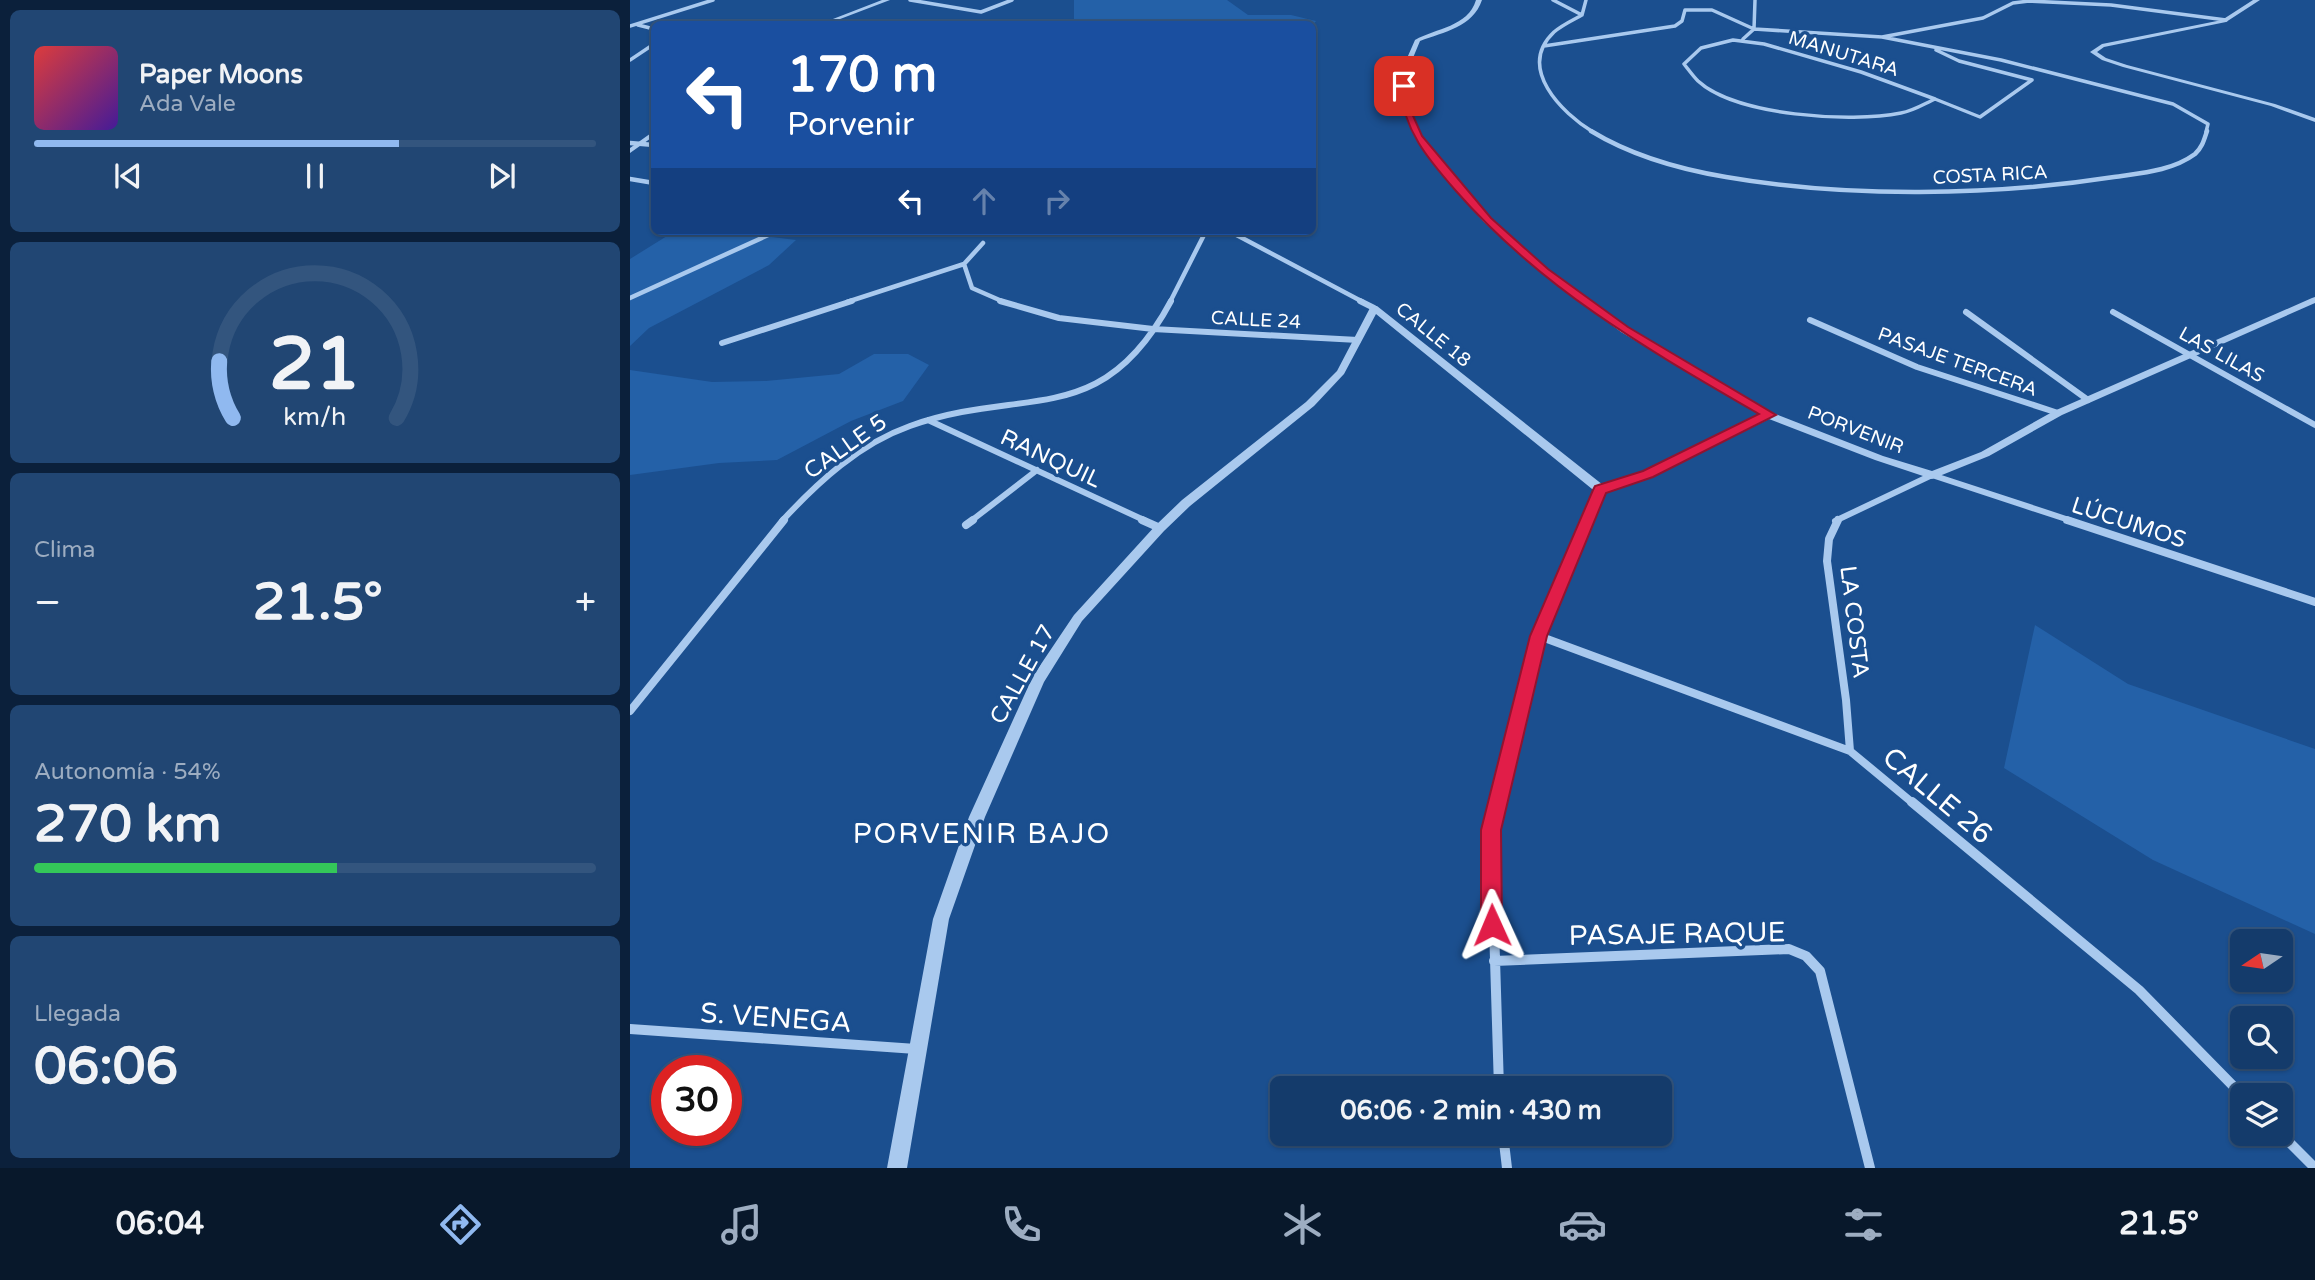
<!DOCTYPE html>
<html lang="es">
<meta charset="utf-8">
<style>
body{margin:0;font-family:"Varela Round",sans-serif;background:#214673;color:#f1f3f6;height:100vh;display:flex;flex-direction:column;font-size:26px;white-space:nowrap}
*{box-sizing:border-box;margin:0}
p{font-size:23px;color:#9dadc1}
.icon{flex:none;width:38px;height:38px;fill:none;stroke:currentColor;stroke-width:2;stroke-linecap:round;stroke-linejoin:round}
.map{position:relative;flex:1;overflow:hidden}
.sheet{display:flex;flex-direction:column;gap:10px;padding:10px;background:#0b203b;width:630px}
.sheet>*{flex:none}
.guide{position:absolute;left:21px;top:21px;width:665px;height:214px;border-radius:10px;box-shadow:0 2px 5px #0004,0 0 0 2px #33557e;background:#1a4fa0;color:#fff;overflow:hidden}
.needle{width:46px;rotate:257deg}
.controls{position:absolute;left:1600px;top:929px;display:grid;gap:14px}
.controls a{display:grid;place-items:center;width:63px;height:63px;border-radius:10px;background:#143b6b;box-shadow:0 2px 5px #0004,0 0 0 2px #33557e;font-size:35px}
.speed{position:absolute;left:21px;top:1055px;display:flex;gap:14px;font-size:35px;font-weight:700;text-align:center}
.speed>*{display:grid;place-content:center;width:91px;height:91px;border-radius:50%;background:#143b6b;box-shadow:0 2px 5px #0004,0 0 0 2px #33557e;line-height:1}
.speed .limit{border:10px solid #d22;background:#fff;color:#111}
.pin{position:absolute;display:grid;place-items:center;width:60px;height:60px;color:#fff;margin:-30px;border-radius:14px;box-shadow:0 4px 10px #0006}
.me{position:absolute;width:77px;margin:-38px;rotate:359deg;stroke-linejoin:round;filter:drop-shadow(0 0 5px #0008)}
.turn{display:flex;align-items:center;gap:24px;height:147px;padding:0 21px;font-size:32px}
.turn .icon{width:91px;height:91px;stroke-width:2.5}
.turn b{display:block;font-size:49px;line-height:60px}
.lanes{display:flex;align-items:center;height:66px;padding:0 21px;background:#0003;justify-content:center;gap:35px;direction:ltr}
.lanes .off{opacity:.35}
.big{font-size:52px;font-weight:700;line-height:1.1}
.sheet .tile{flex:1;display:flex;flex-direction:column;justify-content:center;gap:10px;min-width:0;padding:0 24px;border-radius:10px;background:#214673}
.sheet .dial{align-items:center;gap:0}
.dial svg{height:182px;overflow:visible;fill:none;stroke:#33557e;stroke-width:7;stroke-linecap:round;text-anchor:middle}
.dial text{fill:#f1f3f6;stroke:none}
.song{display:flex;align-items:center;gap:21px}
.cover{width:84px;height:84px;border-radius:10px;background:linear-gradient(135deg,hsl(0 70% 55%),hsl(260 70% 35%))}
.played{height:7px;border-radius:4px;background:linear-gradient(90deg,#90b9f0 65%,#33557e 65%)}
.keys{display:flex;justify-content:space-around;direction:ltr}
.heat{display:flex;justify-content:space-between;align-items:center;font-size:38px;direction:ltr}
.charge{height:10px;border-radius:5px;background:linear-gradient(90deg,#34c759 54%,#33557e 0)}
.trip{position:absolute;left:640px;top:1076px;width:402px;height:70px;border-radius:10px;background:#143b6b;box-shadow:0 2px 5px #0004,0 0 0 2px #33557e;font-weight:700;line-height:70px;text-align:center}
.tabs{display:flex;height:112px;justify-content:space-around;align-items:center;background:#08182b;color:#9dadc1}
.tabs .icon{width:49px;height:49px}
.tabs .active{color:#90b9f0}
.tabs b{font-size:32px;color:#f1f3f6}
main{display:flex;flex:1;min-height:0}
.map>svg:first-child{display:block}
</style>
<main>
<section class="sheet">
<div class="tile">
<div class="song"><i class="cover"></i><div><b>Paper Moons</b><p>Ada Vale</p></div></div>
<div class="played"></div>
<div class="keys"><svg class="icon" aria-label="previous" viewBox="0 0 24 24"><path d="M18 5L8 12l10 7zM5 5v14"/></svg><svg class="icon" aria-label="pause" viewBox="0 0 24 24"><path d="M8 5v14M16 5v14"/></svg><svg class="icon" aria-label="next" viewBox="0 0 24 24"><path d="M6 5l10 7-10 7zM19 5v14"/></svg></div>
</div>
<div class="tile dial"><svg viewBox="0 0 100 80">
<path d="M14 69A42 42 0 1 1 86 69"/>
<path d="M14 69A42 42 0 0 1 8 44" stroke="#90b9f0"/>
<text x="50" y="56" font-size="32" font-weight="700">21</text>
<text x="50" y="72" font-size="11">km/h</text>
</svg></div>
<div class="tile"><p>Clima</p>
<div class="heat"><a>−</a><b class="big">21.5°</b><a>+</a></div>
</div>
<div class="tile"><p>Autonomía · 54%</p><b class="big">270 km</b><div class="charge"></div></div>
<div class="tile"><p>Llegada</p><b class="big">06:06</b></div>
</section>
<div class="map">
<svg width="1685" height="1168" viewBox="0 0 1685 1168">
<rect width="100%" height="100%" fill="#1b4f8f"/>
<path fill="#2461a8" d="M444 0H597L618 15H661L686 21 683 25 402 24 410 20 444 19Z
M45 231H94L166 240 139 265 19 328 0 346V259Z
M244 354H278L299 365 273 401 221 421 147 460 89 463 0 475V370L82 382 136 381 209 374Z
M1405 625 1498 684 1685 749V934L1523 860 1374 768Z"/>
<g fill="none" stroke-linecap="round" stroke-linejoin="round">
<path stroke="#a9c9ee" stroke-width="3.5" d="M280 0 351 12 382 0
M923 0 952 15
M956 0 952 15C943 20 932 25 924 32 886 68 932 113 963 132
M8 25 24 29
M0 26 83 0
M1252 37 1371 60 1543 104 1578 124 1576 132
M1113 39 1124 29 1125 0
M1103 40 1134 44 1231 72 1305 99C1294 104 1283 111 1271 113 1221 123 1106 116 1068 81 1063 76 1058 69 1054 64L1071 48Z
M914 46 1045 26 1052 21 1055 10H1082L1124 29 1252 37 1353 18 1383 3 1399 1 1481 5 1596 20
M1306 50 1329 61 1402 80
M0 60 24 44
M1305 99 1350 117 1402 80"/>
<path stroke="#a9c9ee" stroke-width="4.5" d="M961 131C1002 156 1048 169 1096 177 1217 198 1362 196 1484 177 1511 173 1542 171 1565 154 1572 148 1574 140 1577 131
M0 143 24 145
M0 179 24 183
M599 231 733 302
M353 243 334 264 342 288 374 302
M0 298 147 231
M217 302 334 264
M540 302 576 231"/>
<path stroke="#a9c9ee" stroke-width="6" d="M370 301 429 318 523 329 728 340
M730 301 744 308
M1336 312 1458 400
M1483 312 1685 425
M1180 320 1287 367 1428 413
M92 343 222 301
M298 420 516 521
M152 521C188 482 229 444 280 426 394 385 471 432 541 301
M341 521 407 470
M958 521 971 490
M1205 521 1302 475 1442 521"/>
<path stroke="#a9c9ee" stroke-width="8" d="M512 520 530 528
M1208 520 1199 539 1197 561 1216 700 1220 751
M1437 520 1685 602
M336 525 343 520
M909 636 1220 751 1284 804
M0 711 154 520
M867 804 909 636 958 520"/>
<path stroke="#a9c9ee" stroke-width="10" d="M868 802 861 830 869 1088
M1282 802 1509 990 1613 1096
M864 961 1159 949 1176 956 1190 971 1240 1168
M0 1029 286 1049
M1650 1133 1685 1168
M873 1134 877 1168"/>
<path fill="#a9c9ee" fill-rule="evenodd" d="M252 0H260L197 24H190Z
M846 0H852C843 27 814 32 790 41L780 65 777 86 779 109 791 136 813 165 860 218 918 269 997 328 1143 413 1253 456 1302 471 1351 452 1424 411 1682 298 1685 297V303L1432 415 1359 456 1302 479 1245 460 1139 419 1022 477 971 494 967 493 746 314 714 374 684 406 560 506 534 531 452 621 414 682 355 817 319 919 277 1168H257L303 919 339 817 403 676 444 615 526 525 552 500 676 402 707 371 741 306H747L973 485 1014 471 1131 415 991 332 912 273 854 222 807 169 785 136 773 109 771 86 774 65 785 40C806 28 838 27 846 0Z
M1623 0H1630L1596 22 1474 47 1467 52 1476 58 1497 65 1645 104 1685 118V122L1641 106 1493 67 1472 60 1460 52 1472 44 1592 20Z
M24 131V136L0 153V148Z"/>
</g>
<path fill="#e11d48" stroke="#92132f" stroke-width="2" d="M774 83 778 86 780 109 792 136 861 218 918 269 998 327 1146 415 1023 477 976 493 917 636 871 830 872 925 869 932 862 935 854 932 851 925V830L900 636 963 490 965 486 1013 471 1129 414C1017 349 913 290 826 191 798 159 773 130 770 86Z"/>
<g text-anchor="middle" stroke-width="7" stroke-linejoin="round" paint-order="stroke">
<g font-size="19" fill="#fff" stroke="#1b4f8f">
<text transform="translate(1214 53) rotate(17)" y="7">MANUTARA</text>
<text transform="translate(1360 174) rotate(-3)" y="7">COSTA RICA</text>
<text transform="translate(626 319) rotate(3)" y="7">CALLE 24</text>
<text transform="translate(804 334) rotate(39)" y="7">CALLE 18</text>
<text transform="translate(1592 354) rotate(29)" y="7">LAS LILAS</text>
<text transform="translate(1328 361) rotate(20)" y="7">PASAJE TERCERA</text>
<text transform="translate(1226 429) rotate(21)" y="7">PORVENIR</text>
</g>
<g font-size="23" fill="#fff" stroke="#1b4f8f">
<text transform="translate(215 446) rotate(-35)" y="8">CALLE 5</text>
<text transform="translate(421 458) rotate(25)" y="8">RANQUIL</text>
<text transform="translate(1499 522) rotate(18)" y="8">LÚCUMOS</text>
<text transform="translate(1225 622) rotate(83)" y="8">LA COSTA</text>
<text transform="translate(392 674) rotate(-61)" y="8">CALLE 17</text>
</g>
<g font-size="28" fill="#fff" stroke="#1b4f8f">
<text transform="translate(1308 795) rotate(40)" y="10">CALLE 26</text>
<text transform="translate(1047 933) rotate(-1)" y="10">PASAJE RAQUE</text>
<text transform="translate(146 1017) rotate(4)" y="10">S. VENEGA</text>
</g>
<g font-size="28" letter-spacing="2" fill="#fff" stroke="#1b4f8f">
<text x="352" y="843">PORVENIR BAJO</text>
</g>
</g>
</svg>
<div class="controls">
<a><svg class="needle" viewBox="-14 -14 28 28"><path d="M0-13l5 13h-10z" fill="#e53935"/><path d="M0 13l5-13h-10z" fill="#9dadc1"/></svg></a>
<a><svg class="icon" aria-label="search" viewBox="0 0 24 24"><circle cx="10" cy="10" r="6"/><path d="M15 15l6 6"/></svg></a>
<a><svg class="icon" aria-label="layers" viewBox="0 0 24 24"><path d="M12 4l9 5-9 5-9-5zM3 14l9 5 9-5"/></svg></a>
</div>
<div class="speed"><div class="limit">30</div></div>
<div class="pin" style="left:774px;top:86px;background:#d93025"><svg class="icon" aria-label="arrive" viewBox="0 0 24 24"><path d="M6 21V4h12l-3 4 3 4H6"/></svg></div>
<svg class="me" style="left:862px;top:925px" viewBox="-20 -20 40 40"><path d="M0-17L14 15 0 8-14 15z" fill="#e11d48" stroke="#fff" stroke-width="4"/></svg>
<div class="trip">06:06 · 2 min · 430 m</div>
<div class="guide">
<div class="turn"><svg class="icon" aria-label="left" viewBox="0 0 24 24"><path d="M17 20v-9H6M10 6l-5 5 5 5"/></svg><div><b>170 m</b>Porvenir</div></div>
<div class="lanes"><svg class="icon" aria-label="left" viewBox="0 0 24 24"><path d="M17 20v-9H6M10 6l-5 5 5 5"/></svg><svg class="icon off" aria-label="ahead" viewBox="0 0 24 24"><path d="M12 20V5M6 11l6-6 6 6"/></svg><svg class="icon off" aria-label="right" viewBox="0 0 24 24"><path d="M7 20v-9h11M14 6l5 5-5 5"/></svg></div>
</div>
</div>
</main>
<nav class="tabs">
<b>06:04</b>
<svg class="icon active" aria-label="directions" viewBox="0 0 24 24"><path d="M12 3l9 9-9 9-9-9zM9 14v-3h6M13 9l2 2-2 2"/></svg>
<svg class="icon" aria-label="music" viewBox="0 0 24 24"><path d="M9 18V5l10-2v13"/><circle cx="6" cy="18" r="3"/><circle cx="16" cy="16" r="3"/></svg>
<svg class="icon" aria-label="phone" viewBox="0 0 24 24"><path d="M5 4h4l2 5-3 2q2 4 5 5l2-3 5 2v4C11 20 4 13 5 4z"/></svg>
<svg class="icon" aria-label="climate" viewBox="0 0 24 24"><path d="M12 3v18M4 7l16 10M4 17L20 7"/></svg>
<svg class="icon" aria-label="car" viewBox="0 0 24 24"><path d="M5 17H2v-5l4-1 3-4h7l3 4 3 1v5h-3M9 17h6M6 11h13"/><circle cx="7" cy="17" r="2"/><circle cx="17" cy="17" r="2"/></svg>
<svg class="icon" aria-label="filters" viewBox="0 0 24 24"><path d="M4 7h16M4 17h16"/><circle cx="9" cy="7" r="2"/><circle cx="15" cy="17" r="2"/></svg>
<b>21.5°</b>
</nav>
